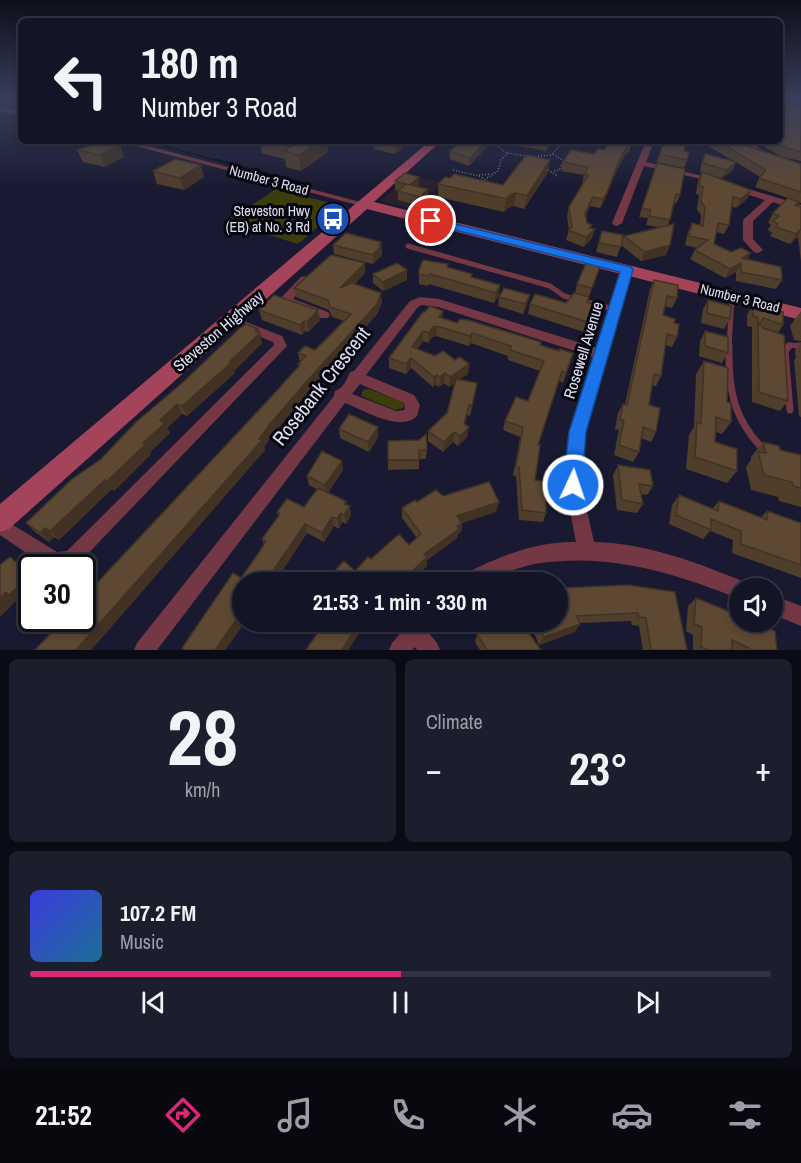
<!DOCTYPE html>
<meta charset="utf-8">
<style>
body{margin:0;font-family:"Archivo Narrow",sans-serif;background:#1c1d2d;color:#f1f3f6;height:100vh;display:flex;flex-direction:column;font-size:22px;white-space:nowrap}
*{box-sizing:border-box;margin:0}
p{font-size:20px;color:#9d9ea7}
.icon{flex:none;width:33px;height:33px;fill:none;stroke:currentColor;stroke-width:2;stroke-linecap:round;stroke-linejoin:round}
.map{position:relative;height:650px;overflow:hidden}
.side{display:flex;flex-direction:column;gap:9px;padding:9px;background:#0a0b14;flex:1}
.side>*{flex:none}
.hud{position:absolute;left:18px;top:18px;width:765px;height:126px;border-radius:9px;box-shadow:0 3px 9px #0003,0 0 0 2px #323342;background:#131425;color:#f1f3f6;overflow:hidden}
.controls{position:absolute;left:729px;top:578px;display:grid;gap:12px}
.controls a{display:grid;place-items:center;width:54px;height:54px;border-radius:50%;background:#131425;box-shadow:0 3px 9px #0003,0 0 0 2px #323342;font-size:30px}
.speed{position:absolute;left:18px;top:554px;display:flex;gap:12px;font-size:30px;font-weight:700;text-align:center}
.speed>*{display:grid;place-content:center;width:78px;height:78px;border-radius:50%;background:#131425;box-shadow:0 3px 9px #0003,0 0 0 2px #323342;line-height:1}
.speed .limit{border:3px solid #111;border-radius:9px;background:#fff;color:#111}
.pin{position:absolute;display:grid;place-items:center;width:51px;height:51px;color:#fff;margin:-26px;border:3px solid #fff;border-radius:50%;box-shadow:0 2px 6px #0007}
.me{position:absolute;width:66px;margin:-33px;rotate:3deg;stroke-linejoin:round;filter:drop-shadow(0 0 4px #0008)}
.turn{display:flex;align-items:center;gap:21px;height:126px;padding:0 24px;font-size:27px}
.turn .icon{width:78px;height:78px;stroke-width:2.5}
.turn b{display:block;font-size:42px;line-height:51px}
.big{font-size:45px;font-weight:700;line-height:1.1}
.side .card{flex:1;display:flex;flex-direction:column;justify-content:center;gap:9px;min-width:0;padding:0 21px;border-radius:9px;background:#1c1d2d}
.side .dial{align-items:center;gap:0}
.dial b{font-size:78px;line-height:1}
.song{display:flex;align-items:center;gap:18px}
.cover{width:72px;height:72px;border-radius:9px;background:linear-gradient(135deg,hsl(240 70% 55%),hsl(200 70% 35%))}
.played{height:6px;border-radius:3px;background:linear-gradient(90deg,#db2777 50%,#323342 50%)}
.keys{display:flex;justify-content:space-around;direction:ltr}
.heat{display:flex;justify-content:space-between;align-items:center;font-size:33px;direction:ltr}
.side .tiles{flex:1;display:grid;gap:9px;grid-template-columns:1fr 1fr}
.card:last-child{grid-column:span 2}
.trip{position:absolute;left:232px;top:572px;width:336px;height:60px;border-radius:30px;background:#131425;box-shadow:0 3px 9px #0003,0 0 0 2px #323342;font-weight:700;line-height:60px;text-align:center}
.tab-bar{display:flex;height:96px;justify-content:space-around;align-items:center;background:#08080f;color:#9d9ea7}
.tab-bar .icon{width:42px;height:42px}
.tab-bar .selected{color:#db2777}
.tab-bar b{font-size:27px;color:#f1f3f6}
.map>svg:first-child{display:block}
</style>
<div class="map">
<svg width="801" height="650" viewBox="0 0 801 650">
<rect width="100%" height="100%" fill="#191a31"/>
<path fill="#29202e" d="M409 175 442 183 416 210 380 201Z"/>
<path fill="#3d3d0c" d="M276 189 342 206 298 244 227 222Z
M369 389 400 401 404 404 403 408 395 410 361 396 363 390Z"/>
<g fill="none" stroke-linecap="round" stroke-linejoin="round">
<path stroke="#000d0f" stroke-width="1.5" d="M0 103 21 109
M144 141 223 162"/>
<path stroke="#000d0f" stroke-width="2" d="M217 160 307 184"/>
<path stroke="#7c7e91" stroke-width="1.5" stroke-dasharray="1 2" stroke-linecap="butt" d="M496 145 507 153 526 156
M553 154 564 161 559 170 553 171
M532 157 551 155 563 142
M453 170 479 176 492 184
M548 170 558 176
M479 175 491 174
M487 178 498 171 501 160 508 153"/>
<path stroke="#743844" stroke-width="5" d="M408 246 550 286 564 296 614 309
M729 347 732 297
M788 347 789 345 801 346"/>
<path stroke="#743844" stroke-width="7" d="M729 346C728 388 733 419 764 450
M789 346 785 351 790 410
M798 346H801"/>
<path fill="#743844" fill-rule="evenodd" d="M0 107 21 112V116L0 111Z
M117 141H129L368 204 367 206H361Z
M646 141H654L646 162 718 180 714 182 644 166 622 223 617 226 614 225 612 223Z
M747 141H755L756 146 769 154 762 156 750 149Z
M733 186H739L801 205V211L773 202 753 221V239L763 250 758 253 754 252 743 240V220L765 200 733 190Z
M627 267 632 270 584 433 581 485 594 542C647 543 698 563 747 583L749 588H740V599C675 573 610 553 540 563 528 565 515 569 504 574 499 576 494 581 488 582 480 584 469 582 461 582L463 575C498 557 535 541 576 542L565 485 570 433 594 357 438 307 422 305 418 307 366 375 414 395 420 405 417 416C400 433 364 410 345 403L157 650H134L137 643 334 396 335 391C344 388 347 379 350 372L354 371 410 301 420 297 439 299 597 348 622 270ZM360 384 404 403 405 410 396 411 352 394Z
M305 276 310 279 293 299 328 312 330 315 328 318H320L281 303 279 300 301 277Z
M231 316 282 336 287 346 79 563 72 567H47L0 535V517L57 552 67 551 274 345 273 342 227 323 225 320 227 317Z
M772 595 801 606V626L772 614Z
M411 621H434L428 632 437 643 440 650H417L415 647 412 650H389L392 643Z"/>
<path fill="#a4445a" fill-rule="evenodd" d="M430 141H441L374 202 801 308V320L367 209 9 529 0 532V504Z"/>
</g>
<path fill="#503e2c" d="M780 98H801V105L783 104 784 105H801V161L782 157 765 147V141H780Z
M260 141H327L328 152 301 171 286 167 285 159 262 153Z
M411 141 395 154 374 149V142Z
M461 141H553L546 151 492 141 469 166 450 159V151Z
M633 141 628 153H626L615 174 605 199 600 208 590 206 586 216 587 223 591 228 592 238 584 247 566 240 569 230 567 216 569 207 583 184 582 183 584 175 561 171 563 162 594 154Z
M664 141 684 151 687 160 684 168 657 162Z
M706 141H734V143L801 164V203L799 202 797 206 801 207V261L798 237 790 244 770 236 772 233 768 230 771 224 768 223 773 213 791 199 755 187 760 177 736 162 732 171 722 178 700 172 702 162 705 154 735 162 705 144Z
M120 145 124 157 105 167 83 162 77 150Z
M657 163 680 195 676 204 674 203 668 225 670 245 666 255 641 261 621 245 617 257 596 252 602 231 622 241 624 236 658 227 646 225 648 218 639 217Z
M153 171 204 177 184 190 157 184Z
M548 172 524 209 514 206 508 208 504 212 438 197V184L450 178 503 185Z
M702 172 751 190 747 199 736 208 731 206 729 225 724 234 716 232 714 244 748 259 782 280 776 289 736 281V272L725 278 690 259 695 250 697 248 685 245 688 232 692 223 700 225 701 215 697 210 699 195 696 194 698 181Z
M395 181 419 185 417 186 428 197 420 206 398 200V191H399L395 190Z
M381 242 382 255 373 264 334 254 333 245Z
M448 264V267L472 277 499 295 494 303 429 284 428 286 419 284V270Z
M600 266 587 302 594 304 584 332 528 314 530 304 566 303 575 293 577 284Z
M365 273 355 284 382 302 377 314 309 391 273 434 264 447 265 450 91 650 271 397 298 367V364L300 362 298 353 315 350 344 321 332 317 329 310 296 297 294 288Z
M373 274 407 280 383 291 373 283Z
M654 280 677 298 672 308 665 306 663 315 674 323 677 337 672 347 665 345 661 376 656 386 652 385 649 405 656 432 651 442 641 438 639 452 633 462 614 455 619 430 615 429 618 413 623 404H625L650 289Z
M530 295 527 305 523 314 498 306 499 297Z
M708 300 730 319 724 329 701 323 703 309Z
M753 305 783 325 778 333 788 401 780 411 752 402V327L747 326V315Z
M259 310 320 320 308 332 305 331 302 335 262 320Z
M801 311V341L794 340 790 326Z
M423 312 457 323 540 345 559 351 573 353 563 383 559 381 538 445 535 480 546 513 543 522 519 520 516 476H513L520 437 503 430 505 421 528 401 540 371 508 360V356L471 343 469 346 436 336 432 337 428 343 423 341 417 349 435 356 469 364 468 374 459 380 477 383 470 416 467 415 465 425 467 437 458 446 453 442 443 452 428 441V431L447 413 455 383 449 387 444 383 439 387 436 385 433 387 411 368 406 374 389 368V358Z
M258 329 262 343 234 371 235 373 187 416 182 414 167 428 170 433 150 452 151 454 114 491 112 489 59 540 54 537 49 542 35 532 26 523 101 459Z
M705 331 728 353 722 363 699 356 700 341Z
M801 342V417L799 416 794 360 796 358 795 351Z
M704 361 727 402 731 422 722 434 716 432 715 442 737 471 727 483 686 469 689 435 694 427 696 374Z
M339 429 378 437 369 452 340 438Z
M388 441 427 450 426 459H419V469L388 470Z
M763 442 780 450 801 455V507L779 501 778 497 751 490 746 467 751 460V457Z
M618 465 653 486 647 495 641 494 643 504 637 513 617 510 613 475Z
M343 470 328 493 346 501 351 515 346 524 342 522 339 529 334 526 324 542 307 533 279 576 285 579 286 582H243V621H266L260 631 245 622 225 650H184L182 648 241 578 258 554 264 545 262 539 278 516 277 512 304 507 317 489 309 485 307 476Z
M679 495 712 509 719 501 761 517 767 511 801 523V578L732 553 733 540 710 531 703 539 669 524 672 505Z
M443 496 499 502 496 512 462 523 461 532 458 534 457 538 427 560V566L410 582H391L390 581 389 582H330L329 577 355 571 371 559 409 545 417 538 402 518V508L417 502Z
M628 585 687 650H643L639 626 632 625 631 621 580 623 575 632 539 645 529 621H558L562 588Z
M696 598 776 650H777H693V635L686 631 688 606Z
M504 629 541 650H480L475 642 477 634Z"/>
<path fill="#413224" d="M320 141H327L328 152 301 171 299 155Z
M402 141H411L395 154V146Z
M486 141H492L469 166 470 158Z
M549 141H553L546 151 547 143Z
M628 144 626 153 615 174 605 199 600 208 603 199 617 165Z
M120 145 124 157 105 167 100 155Z
M550 160 548 172 524 209 527 196Z
M736 162 732 171 722 178 726 170Z
M201 165 204 177 184 190 180 178Z
M419 177V185L410 193V185Z
M428 189V197L420 206V197Z
M751 190 747 199 736 208 741 199Z
M516 193 514 206 508 208 504 212 507 199 510 195Z
M593 197 590 206 583 222 585 213Z
M595 229 592 238 584 247 586 237Z
M801 229 798 237 790 244 796 234Z
M381 242 382 255 373 264V255Z
M670 245 666 255 641 261 645 252Z
M751 253 746 262 741 263 736 272 725 278 730 269 742 258Z
M365 263V273L341 298 340 288Z
M407 270V280L383 291V282Z
M500 285 499 295 494 303 496 293Z
M381 293 382 302 377 314 309 391 273 434 264 447 265 450 91 650H76L259 439 270 424Z
M530 295 527 305 523 314 525 304Z
M318 310 320 320 308 332 307 322Z
M443 311 442 320 438 327 439 317Z
M304 321 305 331 302 335 300 325Z
M437 326 436 336 432 337 428 343 429 333 433 327Z
M258 329 259 334 260 333 262 343 234 371 235 373 187 416 182 406 229 362Z
M423 331V341L412 357V347Z
M472 333 471 343 469 346 470 336Z
M411 358V368L406 374V364Z
M469 364 468 374 449 387 450 377Z
M445 373 444 383 439 387 440 377Z
M437 375 436 385 433 387 434 377Z
M177 404 182 414 167 428 170 433 150 452 151 454 114 491 107 481 143 443 160 420Z
M469 405 463 433 469 427 467 437 458 446 460 436 464 424Z
M378 427V437L369 452 368 442Z
M454 432 453 442 443 452 444 442Z
M342 461 343 470 327 494 325 485Z
M105 480 112 489 59 540 50 531Z
M346 501 347 511 350 506 351 515 346 524 344 515V504Z
M499 502 496 512 455 525 457 516Z
M341 513 342 522 339 529 337 519Z
M332 517 334 526 324 542 322 533Z
M462 523 461 532 458 534 457 538 427 560V566L410 582H401L424 554Z
M305 524 307 533 276 580 272 572Z
M45 528 54 537 49 542 40 533Z
M390 572V581L389 582H382Z
M31 574 32 592 20 603 17 600 0 617V598L6 592Z
M240 614 243 619V621L245 622 225 650H215Z
M257 621H266L260 631 256 624Z
M356 621H363L358 628 359 634 348 650H342L354 623Z
M580 624 575 632 539 645 544 637Z"/>
<path fill="#5d4833" stroke="#413224" stroke-width="1.5" d="M780 98H783L781 99 784 105H801V152L787 148 772 141H780Z
M274 141H320L299 155 284 151 293 145Z
M375 141H402L395 146 374 142Z
M461 141H486L470 158 450 151Z
M536 141H549L547 143Z
M610 141H632L630 145 628 144 617 165 608 190 603 199 593 197 585 213 587 223 592 225 589 228 595 229 586 237 568 230 572 227 569 207 588 175H584L588 167 563 162 571 150 594 154 598 149 605 150Z
M664 141H686L684 151 689 152 687 160 660 154Z
M718 141H734V143H739L801 164V192L759 178 766 170Z
M103 142 120 145 100 155 77 150Z
M705 154 736 162 726 170 703 163Z
M526 155 550 160 527 196 516 193 510 195 507 199 438 184 445 177 450 178 454 174 503 185Z
M175 159 201 165 180 178 153 171Z
M657 163 685 169 680 195 676 194 670 220 649 216 651 210 642 208Z
M702 172 751 190 741 199 733 197 729 225 718 223 714 244 731 252 741 248 751 253 742 258 781 267 782 280 741 272V263L730 269 695 250 708 240 689 236 692 223 703 226 705 207 701 202 703 187 699 185Z
M405 173 419 177 410 185 395 181Z
M406 184 428 189 420 197 398 191Z
M788 198 799 202 795 205 801 207V229L796 234 776 227 778 224 773 221 779 216 773 213Z
M674 224 670 245 645 252 624 236Z
M602 231 623 235 621 247 599 243Z
M346 233 381 242 379 245 381 246 373 255 333 245Z
M331 255 365 263 340 288 352 283 381 293 377 304 307 381 270 424 259 439 262 440 76 650H35L65 618H82V599L271 397 300 365 298 364 306 356 298 353 305 346 315 350 351 314 330 307 328 300 294 288Z
M423 260 448 264 447 267 472 274 471 277 500 285 496 293 430 274 429 276 419 274V270Z
M397 263 407 270 383 282 373 274Z
M586 263 600 266 592 288 577 284Z
M654 280 678 285 677 298 667 296 663 315 675 319 674 323 679 324 677 337 667 334 661 376 654 374 649 405 660 408 656 432 643 427 639 452 619 445 624 421 620 419 623 404 627 405Z
M504 288 530 295 525 304 499 297Z
M574 293 589 297 587 302 594 304 587 322 530 304 535 294 566 303Z
M274 295 318 310 307 322 304 321 300 325 259 310Z
M708 300 731 306 730 319 707 313Z
M753 305 783 312V325L764 318 759 323 763 328 784 335 788 401 759 392 758 317 753 316Z
M430 306 443 311 439 317 457 323 460 319 468 320 541 342 540 345 559 351 560 349 573 353 566 373 562 371 538 445H540L535 480 543 481 544 488H546V513L522 510 519 467 516 466 523 427 505 421 516 397 528 401 544 361 510 350 511 346 472 333 470 336 437 326 433 327 429 333 423 331 412 347 435 356 443 351 455 360 460 357 469 364 450 377 445 373 440 377 437 375 434 377 411 358 406 364 389 358 423 312H425Z
M246 324 258 329 255 331 260 333 229 362 231 363 182 406 177 404 160 420 165 423 143 443 146 444 107 481 105 480 50 531 45 528 40 533 26 523 72 479 101 459 136 422 181 384 240 328Z
M705 331 728 337V353L705 346Z
M704 361 728 368 727 402 731 403V422L716 417 715 442 737 449V471L695 457 697 422 701 424Z
M456 379 477 383 472 406 469 405 464 424 469 427 460 436 454 432 444 442 428 431 447 413Z
M349 414 378 427 368 442 339 429Z
M426 434 427 450H419V460H388V441L419 440Z
M763 442 779 446 780 450 801 455V488L793 486 792 482 764 475 758 452 766 453Z
M322 451 342 461 325 485 307 476Z
M618 465 650 470 653 486 639 484 643 504 622 500Z
M489 482 499 502 457 516 462 523 457 526 459 529 424 554 427 557 401 582H398L390 572 382 582H333L329 577 344 561 355 571 368 557 371 559 399 534 409 545 421 534 402 508 415 500 417 502 436 490 443 496Z
M318 488 346 501 344 504 350 506 344 515 341 513 337 519 332 517 322 533 305 524 272 572 285 579 283 582H243V616L240 614 215 650H185L182 648 233 573 241 578 258 554 266 541 262 539 280 514 277 512 287 499 304 507Z
M679 495 718 511 719 501 767 520V511L801 523V565L741 544V531L711 519V530L676 515Z
M10 557 31 574 9 595 6 592 0 598V565Z
M558 585H560L562 588 628 585 675 592 687 650H651L646 618 639 617 638 613 576 616 580 624 544 637 536 621H558Z
M696 598 740 616V621H751L775 631 777 650H750L749 648 732 640V650H708L701 647 702 627 694 624Z
M326 621H356L354 623 357 626 342 650H306Z
M494 621H498L504 629 514 621H520L541 650H487L477 634Z"/>
<linearGradient id="sky" x2="0" y2="1"><stop stop-color="#0e0e1b"/><stop offset="0.52" stop-color="#383e5a"/><stop offset="1" stop-color="#383e5a" stop-opacity="0"/></linearGradient>
<rect width="801" height="189" fill="url(#sky)"/>
<path fill="#1a73e8" stroke="#114b97" stroke-width="1.5" d="M431 218 631 267 633 270 586 432 582 485 579 491 573 493 566 491 563 485 569 432 620 272 427 223V219Z"/>
<defs>
<g id="bus-disc" transform="scale(1.725)"><circle r="9.5" fill="#1a4fb4" stroke="#060610"/><path d="M-5-6H5V4H4V6H2V4H-2V6H-4V4H-5ZM-3.5-4V0h7V-4ZM-3.5 1.2v1.5H-2V1.2ZM2 1.2v1.5H3.5V1.2Z" fill="#fff"/></g>
</defs>
<g fill-rule="evenodd">
<use href="#bus-disc" x="333" y="219"/>
</g>
<g text-anchor="middle" stroke-width="6" stroke-linejoin="round" paint-order="stroke">
<g font-size="14" fill="#dee0f0" stroke="#060610">
<text transform="translate(269 180) rotate(15)" y="5">Number 3 Road</text>
<text transform="translate(740 298) rotate(14)" y="5">Number 3 Road</text>
</g>
<g font-size="14" fill="#dee0f0" stroke="#060610" text-anchor="end">
<text x="310" y="216">Steveston Hwy<tspan x="310" dy="16">(EB) at No. 3 Rd</tspan></text>
</g>
<g font-size="16" fill="#dee0f0" stroke="#060610">
<text transform="translate(218 331) rotate(-41)" y="6">Steveston Highway</text>
<text transform="translate(583 350) rotate(-73)" y="6">Rosewell Avenue</text>
</g>
<g font-size="20" fill="#dee0f0" stroke="#060610">
<text transform="translate(321 386) rotate(-52)" y="7">Rosebank Crescent</text>
</g>
</g>
</svg>
<div class="controls">
<a><svg class="icon" aria-label="sound" viewBox="0 0 24 24"><path d="M4 9h4l5-4v14l-5-4H4zM17 9q2 3 0 6"/></svg></a>
</div>
<div class="speed"><div class="limit">30</div></div>
<div class="pin" style="left:431px;top:221px;background:#d93025"><svg class="icon" aria-label="arrive" viewBox="0 0 24 24"><path d="M6 21V4h12l-3 4 3 4H6"/></svg></div>
<svg class="me" style="left:573px;top:485px" viewBox="-20 -20 40 40"><circle r="17" fill="#1a73e8" stroke="#fff" stroke-width="3"/><path d="M0-11L8 9 0 5-8 9z" fill="#fff"/></svg>
<div class="trip">21:53 · 1 min · 330 m</div>
<div class="hud">
<div class="turn"><svg class="icon" aria-label="left" viewBox="0 0 24 24"><path d="M17 20v-9H6M10 6l-5 5 5 5"/></svg><div><b>180 m</b>Number 3 Road</div></div>
</div>
</div>
<section class="side">
<div class="tiles">
<div class="card dial"><b>28</b><p>km/h</p></div>
<div class="card"><p>Climate</p>
<div class="heat"><a>−</a><b class="big">23°</b><a>+</a></div>
</div>
<div class="card">
<div class="song"><i class="cover"></i><div><b>107.2 FM</b><p>Music</p></div></div>
<div class="played"></div>
<div class="keys"><svg class="icon" aria-label="previous" viewBox="0 0 24 24"><path d="M18 5L8 12l10 7zM5 5v14"/></svg><svg class="icon" aria-label="pause" viewBox="0 0 24 24"><path d="M8 5v14M16 5v14"/></svg><svg class="icon" aria-label="next" viewBox="0 0 24 24"><path d="M6 5l10 7-10 7zM19 5v14"/></svg></div>
</div>
</div>
</section>
<nav class="tab-bar">
<b>21:52</b>
<svg class="icon selected" aria-label="directions" viewBox="0 0 24 24"><path d="M12 3l9 9-9 9-9-9zM9 14v-3h6M13 9l2 2-2 2"/></svg>
<svg class="icon" aria-label="music" viewBox="0 0 24 24"><path d="M9 18V5l10-2v13"/><circle cx="6" cy="18" r="3"/><circle cx="16" cy="16" r="3"/></svg>
<svg class="icon" aria-label="phone" viewBox="0 0 24 24"><path d="M5 4h4l2 5-3 2q2 4 5 5l2-3 5 2v4C11 20 4 13 5 4z"/></svg>
<svg class="icon" aria-label="climate" viewBox="0 0 24 24"><path d="M12 3v18M4 7l16 10M4 17L20 7"/></svg>
<svg class="icon" aria-label="car" viewBox="0 0 24 24"><path d="M5 17H2v-5l4-1 3-4h7l3 4 3 1v5h-3M9 17h6M6 11h13"/><circle cx="7" cy="17" r="2"/><circle cx="17" cy="17" r="2"/></svg>
<svg class="icon" aria-label="filters" viewBox="0 0 24 24"><path d="M4 7h16M4 17h16"/><circle cx="9" cy="7" r="2"/><circle cx="15" cy="17" r="2"/></svg>
</nav>
